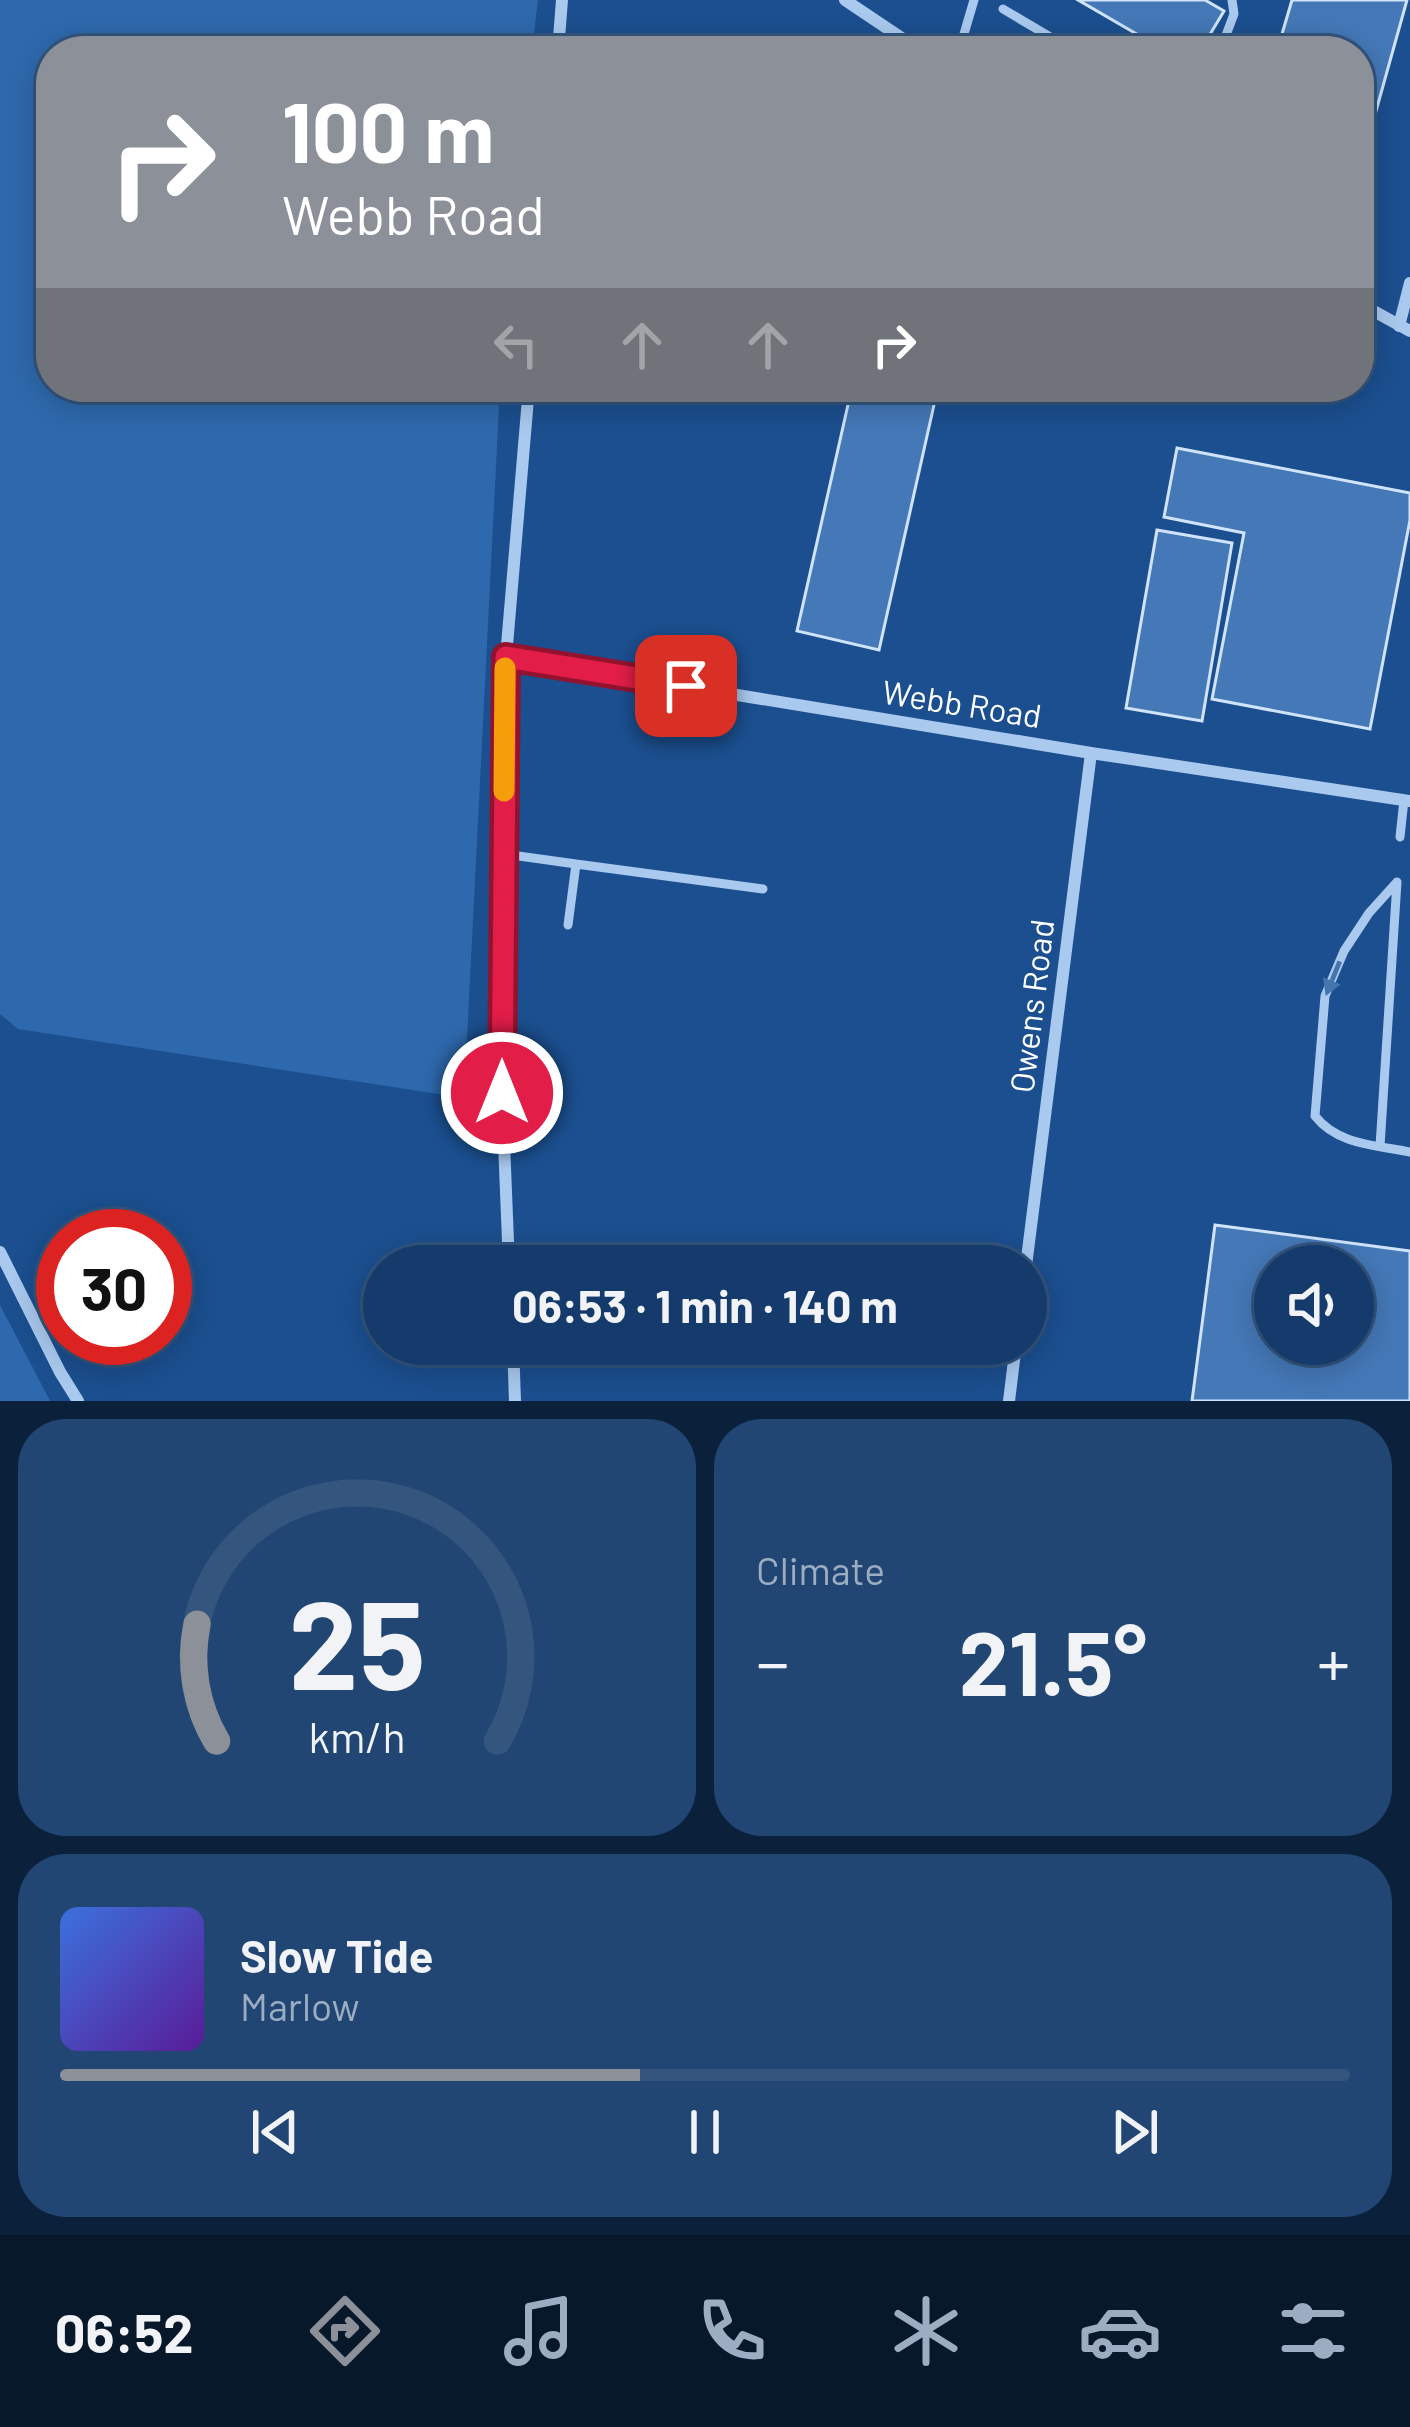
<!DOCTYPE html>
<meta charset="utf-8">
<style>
body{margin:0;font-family:Barlow,sans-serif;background:#214673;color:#f1f3f6;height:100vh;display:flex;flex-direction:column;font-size:45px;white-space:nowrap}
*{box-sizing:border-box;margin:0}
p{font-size:39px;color:#9dadc1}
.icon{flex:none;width:66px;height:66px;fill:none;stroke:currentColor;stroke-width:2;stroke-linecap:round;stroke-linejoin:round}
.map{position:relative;height:1401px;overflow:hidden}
.side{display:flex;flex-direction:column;gap:18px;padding:18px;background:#0b203b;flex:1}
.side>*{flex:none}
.banner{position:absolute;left:36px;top:36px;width:1338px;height:366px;border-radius:48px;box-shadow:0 6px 30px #0003,0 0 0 3px #33557e;background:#8c9099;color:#fff;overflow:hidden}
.tools{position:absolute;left:1254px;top:1245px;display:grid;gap:24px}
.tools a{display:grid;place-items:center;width:120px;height:120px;border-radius:50%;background:#143b6b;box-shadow:0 6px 30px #0003,0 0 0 3px #33557e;font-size:60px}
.speed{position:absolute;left:36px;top:1209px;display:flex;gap:24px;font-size:60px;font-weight:700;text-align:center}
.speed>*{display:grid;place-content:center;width:156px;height:156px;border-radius:50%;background:#143b6b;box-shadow:0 6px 30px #0003,0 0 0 3px #33557e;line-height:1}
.speed .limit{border:18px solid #d22;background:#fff;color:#111}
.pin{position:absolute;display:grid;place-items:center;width:102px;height:102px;color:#fff;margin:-51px;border-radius:24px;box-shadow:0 6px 18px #0006}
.me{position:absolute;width:132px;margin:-66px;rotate:0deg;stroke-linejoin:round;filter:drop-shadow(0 0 9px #0008)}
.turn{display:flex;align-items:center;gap:42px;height:252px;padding:0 48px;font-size:54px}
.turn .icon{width:156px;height:156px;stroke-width:2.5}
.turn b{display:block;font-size:84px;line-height:102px}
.lanes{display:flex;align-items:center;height:114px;padding:0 48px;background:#0003;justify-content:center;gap:60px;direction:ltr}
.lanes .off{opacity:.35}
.big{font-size:90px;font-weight:700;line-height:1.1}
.side .card{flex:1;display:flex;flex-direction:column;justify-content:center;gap:18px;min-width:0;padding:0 42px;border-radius:48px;background:#214673}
.side .dial{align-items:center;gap:0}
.dial svg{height:312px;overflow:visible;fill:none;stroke:#33557e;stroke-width:7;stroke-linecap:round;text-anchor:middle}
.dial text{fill:#f1f3f6;stroke:none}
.song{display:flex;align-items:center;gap:36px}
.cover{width:144px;height:144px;border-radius:18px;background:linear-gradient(135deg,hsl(220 70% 55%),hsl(270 70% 35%))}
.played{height:12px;border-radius:6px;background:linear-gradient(90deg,#8c9099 45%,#33557e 45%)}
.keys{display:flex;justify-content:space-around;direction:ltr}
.heat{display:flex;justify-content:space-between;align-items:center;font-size:66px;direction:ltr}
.side .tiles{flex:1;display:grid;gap:18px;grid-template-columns:1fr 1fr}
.card:last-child{grid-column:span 2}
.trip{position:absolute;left:363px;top:1245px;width:684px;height:120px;border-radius:60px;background:#143b6b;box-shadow:0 6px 30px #0003,0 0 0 3px #33557e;font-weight:700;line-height:120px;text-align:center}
.dock{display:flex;height:192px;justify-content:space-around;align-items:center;background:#08182b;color:#9dadc1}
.dock .icon{width:84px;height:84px}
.dock .on{color:#8c9099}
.dock b{font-size:54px;color:#f1f3f6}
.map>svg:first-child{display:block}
</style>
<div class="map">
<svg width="1410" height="1401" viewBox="0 0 1410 1401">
<rect width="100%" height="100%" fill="#1b4f8f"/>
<path fill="#2e69ad" d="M0 0H538L532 51H51V387H500L464 1098 18 1029 0 1014Z
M0 1305 50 1401H0Z"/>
<path fill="#4478b7" stroke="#cfe3fa" stroke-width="3" fill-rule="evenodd" d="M1078 0H1205L1224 11 1200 51H1166Z
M1292 0H1407L1359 172V51H1277Z
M852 387H938L879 650 797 631Z
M1177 448 1410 493V520L1370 729 1212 699 1244 533 1164 517Z
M1157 530 1232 543 1202 721 1126 708Z
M1215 1225 1410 1251V1401H1192ZM1275 1266H1353V1344H1275Z"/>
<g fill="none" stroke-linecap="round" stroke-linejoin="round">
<path stroke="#a9c9ee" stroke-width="9" d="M1003 9 1074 51
M959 51 974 0
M1220 51 1234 14 1232 0
M1400 837 1404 800
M504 854 576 864 568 925
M576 864 763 889
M1397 882 1369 913 1344 951 1325 996 1315 1116C1338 1145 1375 1145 1410 1152
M1380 1146 1397 882"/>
<path stroke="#a9c9ee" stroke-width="12" d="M845 0 921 51
M558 51 562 0
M1359 303 1410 331
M1399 326 1410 283
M506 657 1091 753 1410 801
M0 1252 60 1372 78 1401
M509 1266 502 1093 506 657 529 387
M1026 1266 1091 753
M513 1344 515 1401
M1009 1401 1016 1344"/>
</g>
<defs><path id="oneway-solid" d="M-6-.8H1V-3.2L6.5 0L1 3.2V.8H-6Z" transform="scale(3)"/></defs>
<use fill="#4674ac" href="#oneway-solid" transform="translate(1333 978) rotate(112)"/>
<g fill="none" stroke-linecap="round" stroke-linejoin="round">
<g stroke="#92132f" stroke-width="30">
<path id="route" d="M502 1093 506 657 686 686"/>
</g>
<use href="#route" stroke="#e11d48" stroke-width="21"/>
<path stroke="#f59e0b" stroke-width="21" d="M504 791 505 668"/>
</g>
<g text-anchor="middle" stroke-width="9" stroke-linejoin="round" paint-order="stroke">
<g font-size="33" fill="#fff" stroke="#1b4f8f">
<text transform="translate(962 704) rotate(9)" y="12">Webb Road</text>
<text transform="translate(1032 1006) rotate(-83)" y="12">Owens Road</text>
</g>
</g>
</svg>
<div class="tools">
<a><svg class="icon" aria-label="sound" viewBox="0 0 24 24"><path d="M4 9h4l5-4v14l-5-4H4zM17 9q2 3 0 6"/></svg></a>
</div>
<div class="speed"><div class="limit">30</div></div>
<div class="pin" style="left:686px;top:686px;background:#d93025"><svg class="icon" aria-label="arrive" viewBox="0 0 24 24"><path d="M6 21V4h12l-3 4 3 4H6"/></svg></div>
<svg class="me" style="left:502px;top:1093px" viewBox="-20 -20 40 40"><circle r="17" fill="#e11d48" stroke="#fff" stroke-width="3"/><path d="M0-11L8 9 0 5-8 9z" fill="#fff"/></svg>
<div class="trip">06:53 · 1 min · 140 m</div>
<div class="banner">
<div class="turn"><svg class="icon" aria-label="right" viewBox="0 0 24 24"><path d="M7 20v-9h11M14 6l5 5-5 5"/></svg><div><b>100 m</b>Webb Road</div></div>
<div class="lanes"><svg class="icon off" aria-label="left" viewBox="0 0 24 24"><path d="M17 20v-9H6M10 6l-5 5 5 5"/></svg><svg class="icon off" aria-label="ahead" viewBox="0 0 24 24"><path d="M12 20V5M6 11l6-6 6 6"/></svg><svg class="icon off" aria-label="ahead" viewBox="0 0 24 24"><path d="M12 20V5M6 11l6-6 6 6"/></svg><svg class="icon" aria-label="right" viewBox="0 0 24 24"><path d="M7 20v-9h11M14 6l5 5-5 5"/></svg></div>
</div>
</div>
<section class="side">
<div class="tiles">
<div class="card dial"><svg viewBox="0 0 100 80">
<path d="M14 69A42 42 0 1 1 86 69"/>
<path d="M14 69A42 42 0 0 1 9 39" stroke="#8c9099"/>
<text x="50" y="56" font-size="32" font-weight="700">25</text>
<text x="50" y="72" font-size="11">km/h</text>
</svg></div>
<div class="card"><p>Climate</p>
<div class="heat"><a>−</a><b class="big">21.5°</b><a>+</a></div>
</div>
<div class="card">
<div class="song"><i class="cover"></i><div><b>Slow Tide</b><p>Marlow</p></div></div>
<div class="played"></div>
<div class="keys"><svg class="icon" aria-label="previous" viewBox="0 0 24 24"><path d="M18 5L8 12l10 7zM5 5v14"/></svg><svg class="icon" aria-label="pause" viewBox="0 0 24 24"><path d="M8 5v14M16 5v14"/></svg><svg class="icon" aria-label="next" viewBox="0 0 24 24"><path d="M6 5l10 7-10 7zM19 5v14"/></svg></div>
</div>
</div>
</section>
<nav class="dock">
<b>06:52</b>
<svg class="icon on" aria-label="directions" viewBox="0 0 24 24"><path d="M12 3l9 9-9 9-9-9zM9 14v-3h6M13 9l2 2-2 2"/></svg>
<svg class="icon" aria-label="music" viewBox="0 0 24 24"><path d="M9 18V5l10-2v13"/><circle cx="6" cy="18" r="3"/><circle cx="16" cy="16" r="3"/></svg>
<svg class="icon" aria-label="phone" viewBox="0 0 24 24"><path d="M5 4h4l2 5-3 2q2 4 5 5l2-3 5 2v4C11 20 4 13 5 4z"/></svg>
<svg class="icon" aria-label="climate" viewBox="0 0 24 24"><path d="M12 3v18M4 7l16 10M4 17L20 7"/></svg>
<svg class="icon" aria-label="car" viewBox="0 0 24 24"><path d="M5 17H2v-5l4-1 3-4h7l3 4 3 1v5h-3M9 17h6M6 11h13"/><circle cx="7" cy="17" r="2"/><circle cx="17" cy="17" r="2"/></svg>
<svg class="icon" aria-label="filters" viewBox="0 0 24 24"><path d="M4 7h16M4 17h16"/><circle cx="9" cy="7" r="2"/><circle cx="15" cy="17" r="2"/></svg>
</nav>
